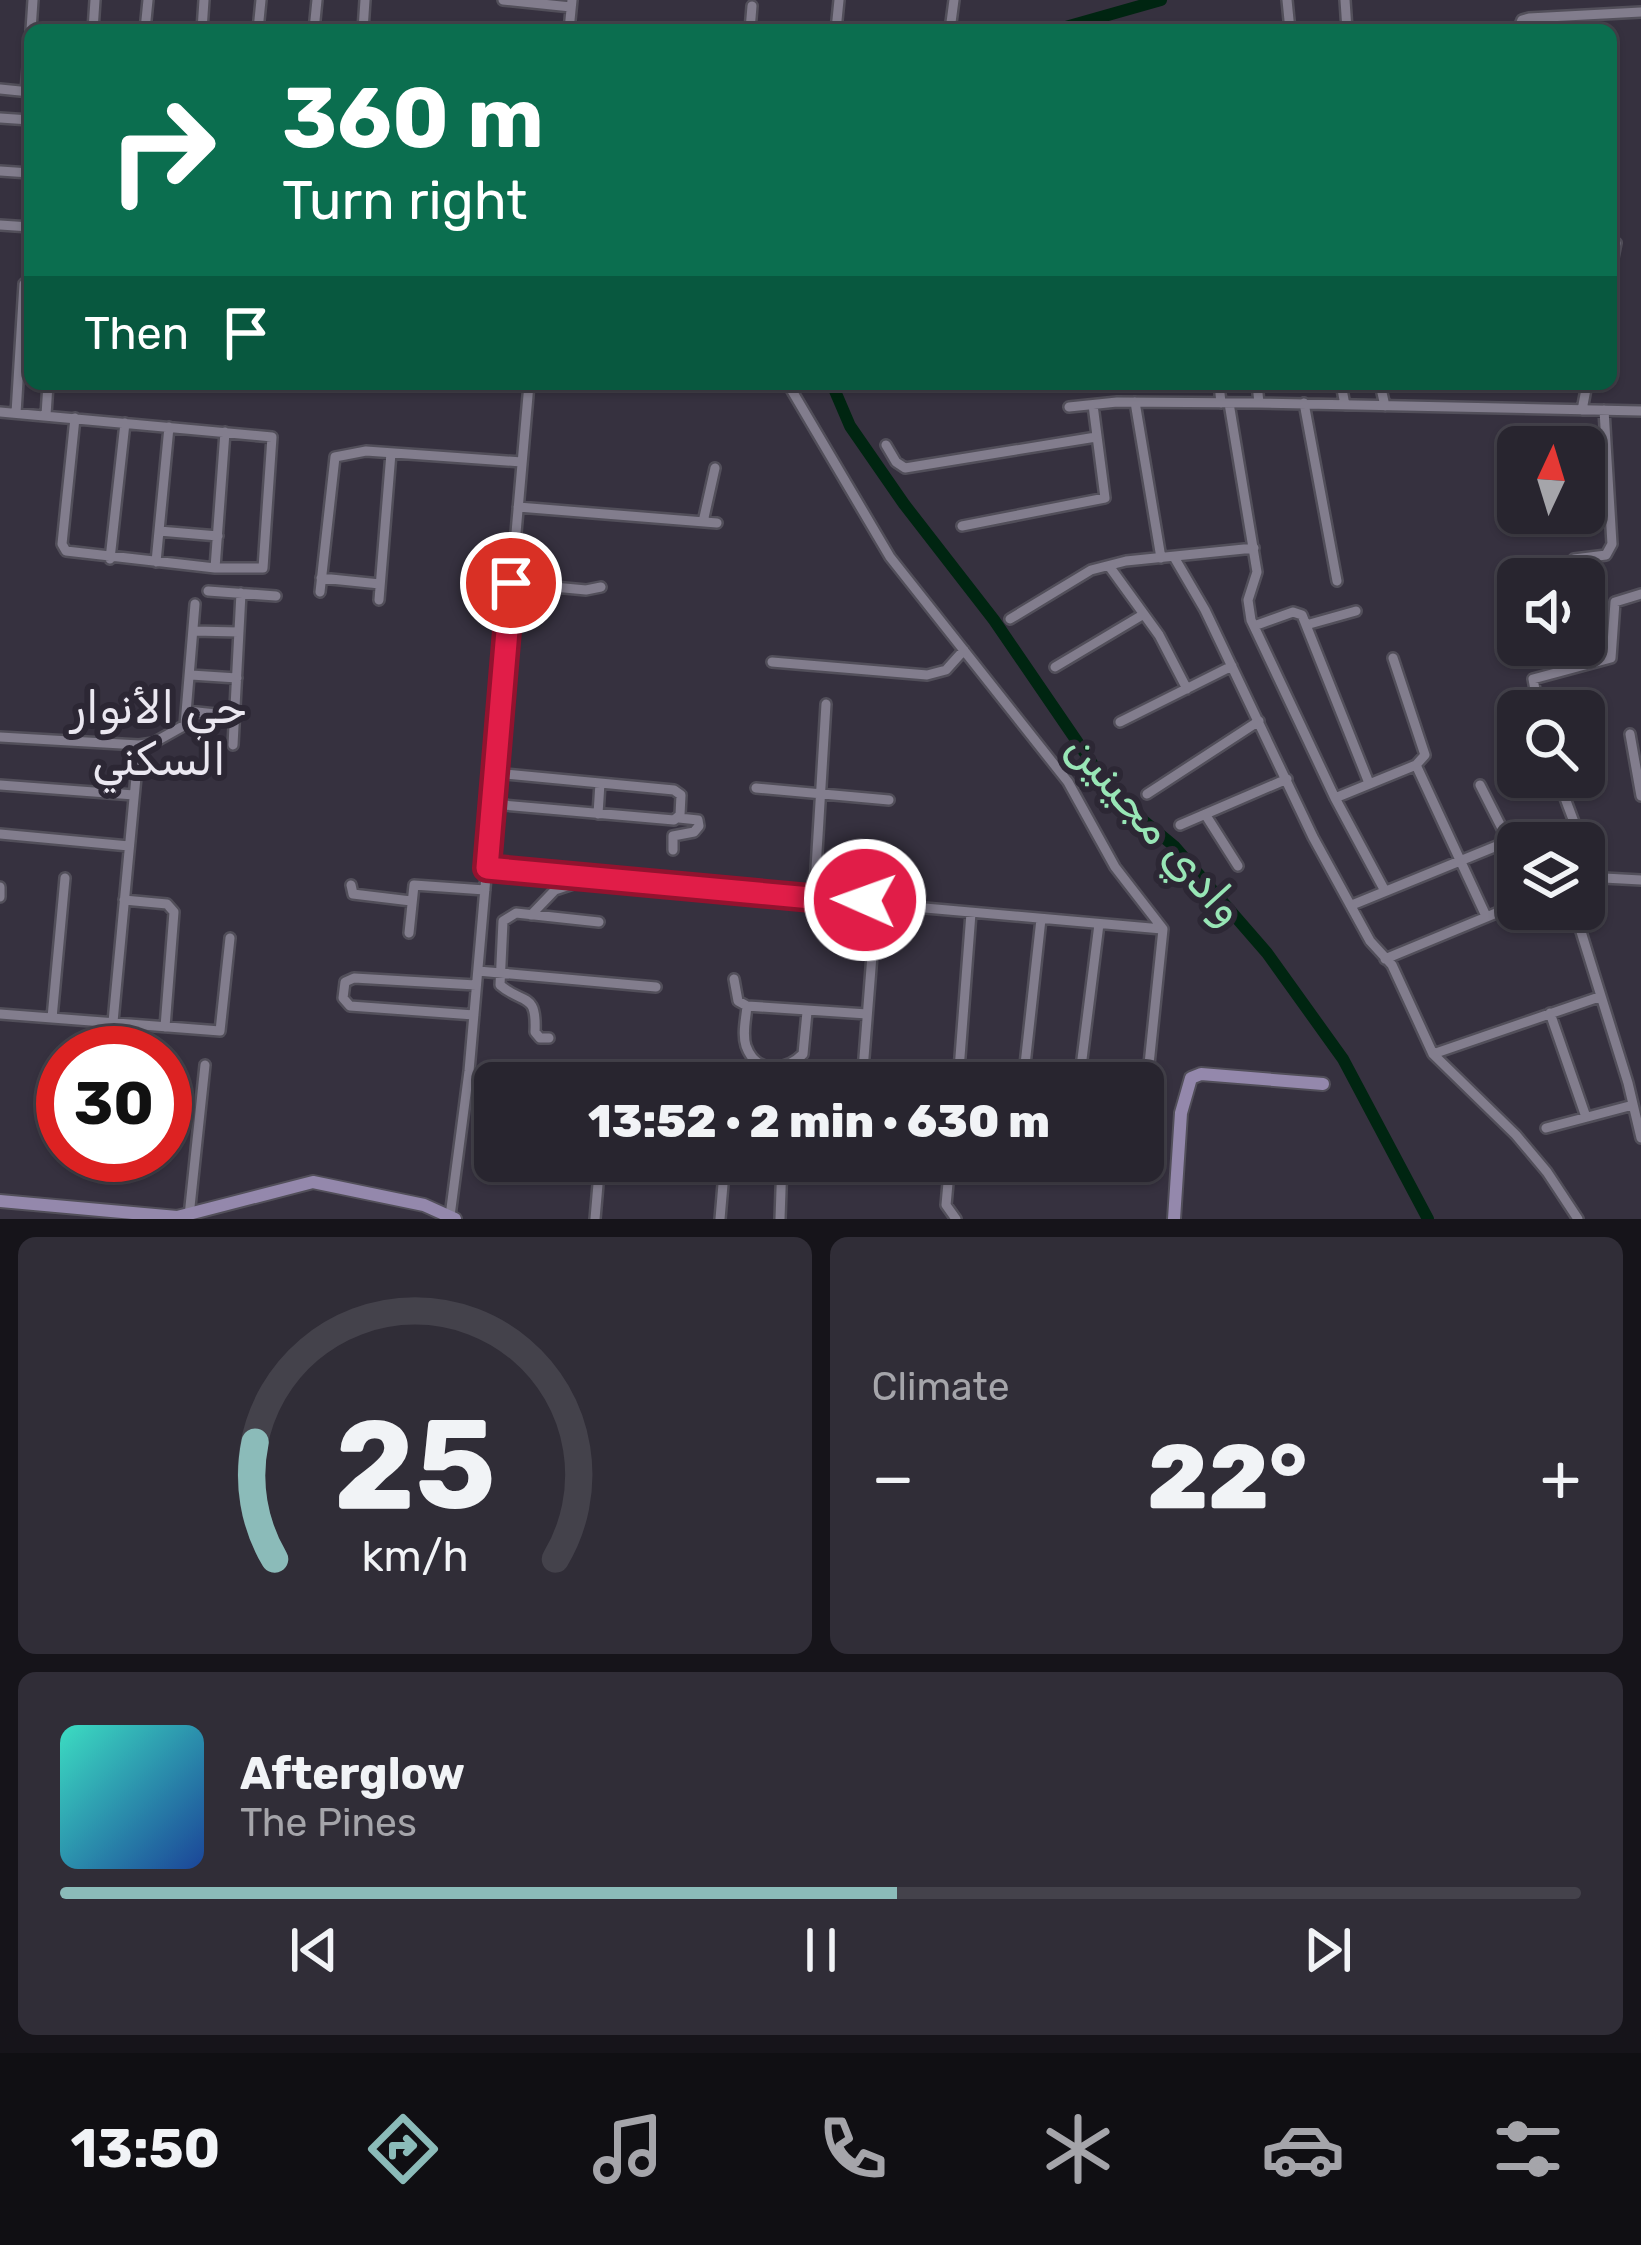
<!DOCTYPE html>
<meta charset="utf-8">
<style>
body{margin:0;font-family:Rubik,"Noto Sans Arabic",sans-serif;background:#302d37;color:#f1f3f6;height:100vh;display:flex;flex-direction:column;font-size:45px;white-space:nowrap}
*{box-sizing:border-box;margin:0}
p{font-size:39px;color:#a5a5aa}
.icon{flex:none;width:66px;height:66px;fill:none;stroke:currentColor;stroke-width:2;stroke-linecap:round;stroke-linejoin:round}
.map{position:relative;height:1219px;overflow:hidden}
.sheet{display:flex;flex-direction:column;gap:18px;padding:18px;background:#16141a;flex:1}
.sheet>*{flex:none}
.banner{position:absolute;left:24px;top:24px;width:1593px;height:366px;border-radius:18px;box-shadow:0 3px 9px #0004,0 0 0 3px #44424b;background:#0b6e4f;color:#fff;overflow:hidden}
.needle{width:78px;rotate:4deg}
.tools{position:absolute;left:1497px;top:426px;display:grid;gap:24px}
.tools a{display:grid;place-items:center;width:108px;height:108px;border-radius:18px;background:#28252f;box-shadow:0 3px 9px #0004,0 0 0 3px #44424b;font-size:60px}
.speed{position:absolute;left:36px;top:1026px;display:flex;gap:24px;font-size:60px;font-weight:700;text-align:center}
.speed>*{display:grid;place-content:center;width:156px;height:156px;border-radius:50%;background:#28252f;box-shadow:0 3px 9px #0004,0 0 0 3px #44424b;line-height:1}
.speed .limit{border:18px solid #d22;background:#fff;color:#111}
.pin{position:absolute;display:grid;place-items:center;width:102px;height:102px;color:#fff;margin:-51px;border:6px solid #fff;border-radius:50%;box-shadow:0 3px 12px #0007}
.me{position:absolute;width:132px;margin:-66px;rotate:272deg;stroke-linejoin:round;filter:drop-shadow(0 0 9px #0008)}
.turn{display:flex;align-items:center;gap:42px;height:252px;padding:0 60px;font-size:54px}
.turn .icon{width:156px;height:156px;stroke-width:2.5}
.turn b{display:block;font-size:84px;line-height:102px}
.then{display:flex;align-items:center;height:114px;padding:0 60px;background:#0003;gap:24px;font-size:45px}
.big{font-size:90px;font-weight:800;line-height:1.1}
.sheet .widget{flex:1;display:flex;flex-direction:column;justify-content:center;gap:18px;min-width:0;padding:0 42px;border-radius:18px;background:#302d37}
.sheet .dial{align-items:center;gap:0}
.dial svg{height:312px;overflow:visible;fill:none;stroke:#44424b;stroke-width:7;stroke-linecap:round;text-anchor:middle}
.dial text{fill:#f1f3f6;stroke:none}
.song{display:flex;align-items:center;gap:36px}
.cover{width:144px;height:144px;border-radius:18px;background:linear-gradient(135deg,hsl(170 70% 55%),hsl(220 70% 35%))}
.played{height:12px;border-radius:6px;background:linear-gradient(90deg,#8bbbb9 55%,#44424b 55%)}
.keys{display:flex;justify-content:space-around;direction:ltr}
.heat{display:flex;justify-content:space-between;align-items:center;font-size:66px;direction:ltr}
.sheet .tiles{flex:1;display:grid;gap:18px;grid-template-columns:1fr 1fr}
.widget:last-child{grid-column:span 2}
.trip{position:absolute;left:474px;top:1062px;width:690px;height:120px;border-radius:18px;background:#28252f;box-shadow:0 3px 9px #0004,0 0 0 3px #44424b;font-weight:800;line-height:120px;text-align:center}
.tabs{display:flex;height:192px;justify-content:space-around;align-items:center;background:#100f13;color:#a5a5aa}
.tabs .icon{width:84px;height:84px}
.tabs .current{color:#8bbbb9}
.tabs b{font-size:54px;color:#f1f3f6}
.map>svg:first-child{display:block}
</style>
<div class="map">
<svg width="1641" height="1219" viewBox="0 0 1641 1219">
<rect width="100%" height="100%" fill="#36313f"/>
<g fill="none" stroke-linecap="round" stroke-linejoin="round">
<path stroke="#002511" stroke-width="12" d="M1055 30 1161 0
M832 384 850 426 904 504 994 620 1115 797 1174 846 1267 953 1343 1059 1428 1219"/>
<g stroke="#524f5a" stroke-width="14">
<path id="street" d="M503 0 571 7
M1287 0 1290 30
M1345 0 1347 30
M31 30 33 0
M93 30 95 0
M145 30 148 0
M202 30 204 0
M258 30 261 0
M314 30 317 0
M363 30 365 0
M569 30 572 0
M750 30 752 6
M836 30 839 0
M950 30 954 0
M1518 30 1522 20 1529 18 1641 12
M0 89 30 92
M26 91 30 43
M0 118 30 120
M0 171 30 173
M0 225 30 227
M1611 240 1616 243 1611 268
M788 384 890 557 1068 782 1115 867 1163 929 1145 1103
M1219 384 1221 403
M1257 384 1259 403
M1341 384 1345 405
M1380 384 1385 406
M1135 402 1161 558
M1229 403 1257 572 1248 600 1251 620 1335 798 1385 891
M1304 403 1337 581
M1069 407 1117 402 1259 403 1641 411
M1582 410 1587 384
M0 412 272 437 263 568H215L66 551 62 544 75 418
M16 413 24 284 30 279
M46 415 48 384
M886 445 896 462 905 468 1096 437
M518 507 717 523
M703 522 715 468
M962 526 1105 498 1093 405
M159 531 218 536
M1174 557 1205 610 1313 837 1370 941 1392 965 1433 1054 1516 1135 1547 1172 1578 1219
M110 559 125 423
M1574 559 1606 555 1612 544 1604 410
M156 562 169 427
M1109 566 1159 635 1187 689
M215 568 225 432
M321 578 380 584
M511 583 586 590 601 587
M208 591 276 596
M320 592 335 457 366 451 522 462
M379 600 391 453
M1010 619 1091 570 1126 561 1254 548
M1306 625 1356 611
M1254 626 1293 612 1302 615 1369 783
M194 631 239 632
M772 662 927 675 946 670 964 650
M1055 667 1144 614
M191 675 237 678
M826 704 815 885 860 894 865 903
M188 711 234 716
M1539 711 1533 679 1611 658 1615 602 1641 594
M1120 722 1232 666
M1630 734 1641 796
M0 737 139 745 153 743 185 725 195 604
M233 745 241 593
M1416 765 1486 916
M1557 777 1577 830 1604 878
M0 785 134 795
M1480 785 1518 860
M756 788 889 800
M1147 794 1259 721
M1335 798 1416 765 1425 755 1393 658
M492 804 674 820 680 815 681 795 674 790 494 773
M598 814 600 783
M1205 814 1238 866
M1180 825 1287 779
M0 834 129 846
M673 850V836L694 832 699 826 698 820 679 818
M487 869 1162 929
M1584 883 1604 878 1641 880
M351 885 353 894 411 901
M0 887V897
M124 900 167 904 174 912 165 1027
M1352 905 1509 841 1575 825
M1574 909 1628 1083 1641 1138
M531 915 555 890 573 884
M409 933 414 885 485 890
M1385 959 1518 904
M478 971 656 987
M734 979 738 1001 747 1006 867 1014
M747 1006C746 1018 742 1034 746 1046 756 1074 785 1072 803 1054L807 1012
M1550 1013 1586 1117
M0 1014 220 1031 230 938
M474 1015 350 1006 343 998 345 982 354 978 476 985
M52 1018 65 878
M113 1022 139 745
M549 1038H540L535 1032C537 991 523 1005 500 985L503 921 516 913 599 922
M1433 1054 1599 997
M862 1083 876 904
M958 1083 971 913
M1023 1083 1041 919
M1079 1083 1099 924
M1546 1128 1633 1105
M950 1161 946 1205 956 1219
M855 1175 856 1161
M189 1216 205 1065
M450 1216 469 1071 529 384
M595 1219 600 1161
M720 1219 725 1161
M780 1219 782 1161"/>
</g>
<g stroke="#524f5a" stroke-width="16">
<path id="secondary" d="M0 1201 177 1217 313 1182 424 1205 455 1219
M1174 1219 1181 1113 1191 1078 1201 1074 1323 1084"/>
</g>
<use href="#street" stroke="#827d8d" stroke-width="9"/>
<use href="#secondary" stroke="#9488ac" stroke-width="12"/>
</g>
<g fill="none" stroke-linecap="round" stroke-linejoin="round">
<g stroke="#92132f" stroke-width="30">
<path id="route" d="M511 583 487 868 865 903V900"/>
</g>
<use href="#route" stroke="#e11d48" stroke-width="21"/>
</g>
<g text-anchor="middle" stroke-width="12" stroke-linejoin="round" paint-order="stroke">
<g font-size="45" fill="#eae7f0" stroke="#2c2734">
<text x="159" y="723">حي الأنوار<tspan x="159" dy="52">السكني</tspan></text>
</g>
<g font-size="45" font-style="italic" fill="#98e6b6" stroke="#2c2734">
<text transform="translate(1156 828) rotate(48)" y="16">وادي مجينين</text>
</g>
</g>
</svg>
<div class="tools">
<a><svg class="needle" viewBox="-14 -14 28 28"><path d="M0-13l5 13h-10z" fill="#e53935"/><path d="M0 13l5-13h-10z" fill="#a5a5aa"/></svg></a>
<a><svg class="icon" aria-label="sound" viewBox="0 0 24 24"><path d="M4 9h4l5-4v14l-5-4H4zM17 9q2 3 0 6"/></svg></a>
<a><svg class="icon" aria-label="search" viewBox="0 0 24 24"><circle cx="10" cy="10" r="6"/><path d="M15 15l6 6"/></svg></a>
<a><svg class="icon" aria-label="layers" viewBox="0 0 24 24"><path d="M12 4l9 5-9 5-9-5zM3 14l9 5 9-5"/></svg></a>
</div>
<div class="speed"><div class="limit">30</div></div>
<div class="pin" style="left:511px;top:583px;background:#d93025"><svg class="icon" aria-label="arrive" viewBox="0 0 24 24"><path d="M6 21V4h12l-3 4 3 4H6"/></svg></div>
<svg class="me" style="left:865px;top:900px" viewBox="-20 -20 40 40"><circle r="17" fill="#e11d48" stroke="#fff" stroke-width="3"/><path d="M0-11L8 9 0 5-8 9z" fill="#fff"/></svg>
<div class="trip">13:52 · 2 min · 630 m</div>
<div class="banner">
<div class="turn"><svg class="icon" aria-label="right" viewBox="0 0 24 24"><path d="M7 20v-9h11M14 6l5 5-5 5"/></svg><div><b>360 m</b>Turn right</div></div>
<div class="then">Then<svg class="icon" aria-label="arrive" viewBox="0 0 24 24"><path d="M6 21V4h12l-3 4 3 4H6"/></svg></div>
</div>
</div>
<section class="sheet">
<div class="tiles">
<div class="widget dial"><svg viewBox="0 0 100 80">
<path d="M14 69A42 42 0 1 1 86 69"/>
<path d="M14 69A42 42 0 0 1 9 39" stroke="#8bbbb9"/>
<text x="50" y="56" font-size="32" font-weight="700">25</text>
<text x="50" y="72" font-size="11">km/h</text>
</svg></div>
<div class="widget"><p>Climate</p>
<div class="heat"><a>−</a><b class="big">22°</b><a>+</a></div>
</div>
<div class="widget">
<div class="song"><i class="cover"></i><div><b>Afterglow</b><p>The Pines</p></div></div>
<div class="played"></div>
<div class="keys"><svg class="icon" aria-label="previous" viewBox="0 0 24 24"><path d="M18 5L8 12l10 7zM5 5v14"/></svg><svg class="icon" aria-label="pause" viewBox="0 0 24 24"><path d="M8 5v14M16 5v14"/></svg><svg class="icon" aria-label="next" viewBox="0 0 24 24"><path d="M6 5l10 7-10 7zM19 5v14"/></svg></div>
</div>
</div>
</section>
<nav class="tabs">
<b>13:50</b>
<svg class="icon current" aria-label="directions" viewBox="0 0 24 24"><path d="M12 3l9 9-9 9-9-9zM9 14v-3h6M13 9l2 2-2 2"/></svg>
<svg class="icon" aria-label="music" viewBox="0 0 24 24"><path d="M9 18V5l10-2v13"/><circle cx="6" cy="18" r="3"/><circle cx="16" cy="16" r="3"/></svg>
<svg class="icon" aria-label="phone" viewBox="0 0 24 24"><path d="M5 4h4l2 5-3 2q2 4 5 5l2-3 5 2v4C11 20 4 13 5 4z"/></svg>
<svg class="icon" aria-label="climate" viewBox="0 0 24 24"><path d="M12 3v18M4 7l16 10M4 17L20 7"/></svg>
<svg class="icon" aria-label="car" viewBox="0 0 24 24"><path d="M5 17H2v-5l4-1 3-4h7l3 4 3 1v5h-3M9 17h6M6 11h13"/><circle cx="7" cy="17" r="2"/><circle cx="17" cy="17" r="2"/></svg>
<svg class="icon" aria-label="filters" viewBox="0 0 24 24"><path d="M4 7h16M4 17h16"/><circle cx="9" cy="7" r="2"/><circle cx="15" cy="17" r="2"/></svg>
</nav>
